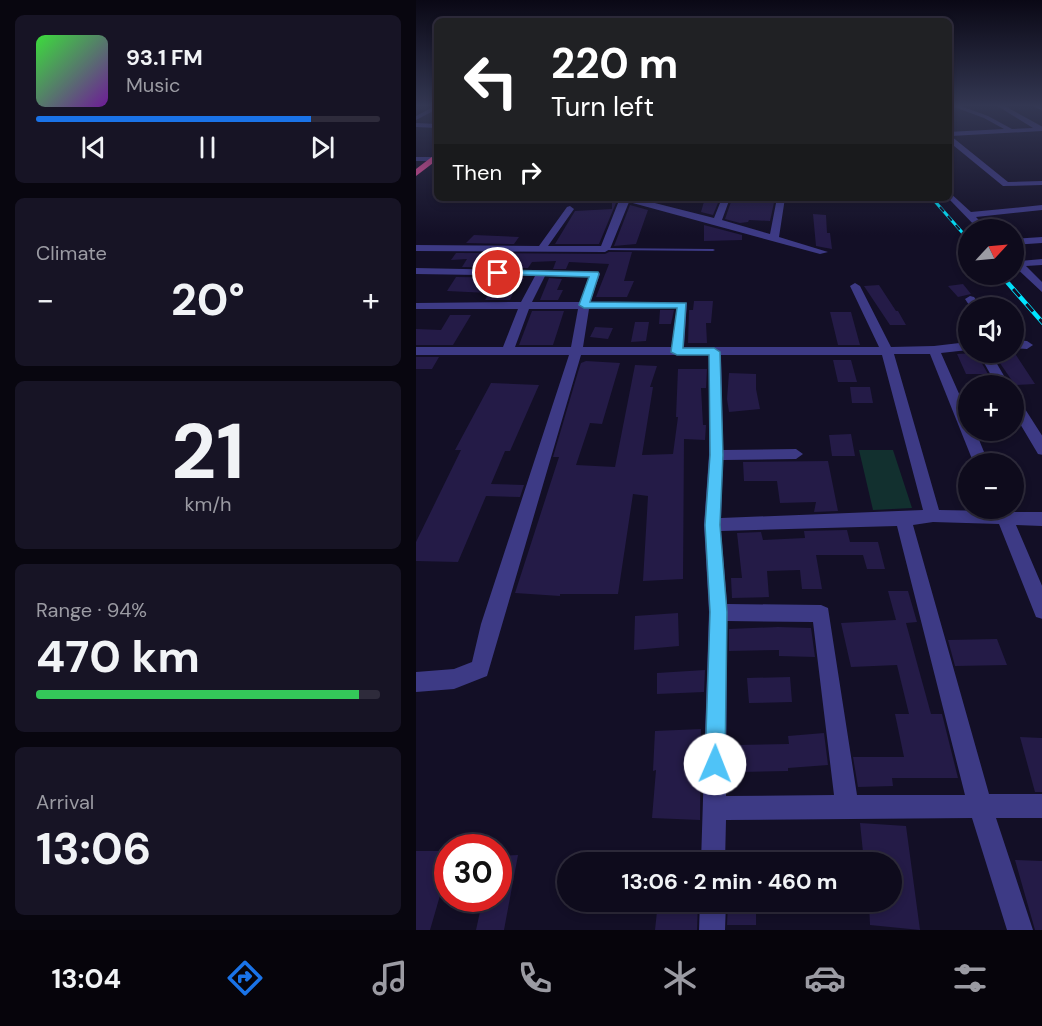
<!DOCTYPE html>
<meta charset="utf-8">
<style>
body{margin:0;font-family:"DM Sans",sans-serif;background:#171425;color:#f1f3f6;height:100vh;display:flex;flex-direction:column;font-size:22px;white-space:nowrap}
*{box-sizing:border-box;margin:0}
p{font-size:20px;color:#9b9ba3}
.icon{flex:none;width:33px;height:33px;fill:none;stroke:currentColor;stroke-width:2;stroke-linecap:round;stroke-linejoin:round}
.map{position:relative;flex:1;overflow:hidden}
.sheet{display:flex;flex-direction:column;gap:15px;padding:15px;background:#08060f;width:416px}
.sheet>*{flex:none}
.guide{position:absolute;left:18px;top:18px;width:518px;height:183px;border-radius:9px;box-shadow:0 3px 9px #0003,0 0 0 2px #2e2b3b;background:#202124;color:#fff;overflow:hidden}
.needle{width:39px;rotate:64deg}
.fabs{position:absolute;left:542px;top:219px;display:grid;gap:12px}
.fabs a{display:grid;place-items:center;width:66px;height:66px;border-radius:50%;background:#0e0b1c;box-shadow:0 3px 9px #0003,0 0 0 2px #2e2b3b;font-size:30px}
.speed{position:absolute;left:18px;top:834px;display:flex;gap:12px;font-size:30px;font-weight:700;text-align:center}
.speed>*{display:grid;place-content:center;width:78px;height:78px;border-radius:50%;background:#0e0b1c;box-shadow:0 3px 9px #0003,0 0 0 2px #2e2b3b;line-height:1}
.speed .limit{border:9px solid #d22;background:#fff;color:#111}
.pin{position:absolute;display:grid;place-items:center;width:51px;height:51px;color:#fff;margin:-26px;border:3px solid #fff;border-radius:50%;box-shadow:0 2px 6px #0007}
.me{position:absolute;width:66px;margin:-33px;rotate:1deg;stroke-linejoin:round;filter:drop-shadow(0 0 4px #0008)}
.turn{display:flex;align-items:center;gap:21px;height:126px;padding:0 18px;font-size:27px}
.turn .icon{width:78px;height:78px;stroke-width:2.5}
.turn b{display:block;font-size:42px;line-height:51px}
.then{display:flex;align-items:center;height:57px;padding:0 18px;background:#0003;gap:12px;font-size:22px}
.big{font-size:45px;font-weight:700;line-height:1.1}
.sheet .tile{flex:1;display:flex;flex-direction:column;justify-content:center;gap:9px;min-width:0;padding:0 21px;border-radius:9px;background:#171425}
.sheet .dial{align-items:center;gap:0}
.dial b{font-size:78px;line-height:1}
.song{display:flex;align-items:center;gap:18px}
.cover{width:72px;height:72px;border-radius:9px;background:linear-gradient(135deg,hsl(120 70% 55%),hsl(280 70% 35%))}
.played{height:6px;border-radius:3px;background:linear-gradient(90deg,#1a73e8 80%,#2e2b3b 80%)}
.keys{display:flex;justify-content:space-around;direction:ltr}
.heat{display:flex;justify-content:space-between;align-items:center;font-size:33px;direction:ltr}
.charge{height:9px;border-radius:4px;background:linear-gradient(90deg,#34c759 94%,#2e2b3b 0)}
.trip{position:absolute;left:141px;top:852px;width:345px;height:60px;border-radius:30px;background:#0e0b1c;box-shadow:0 3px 9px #0003,0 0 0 2px #2e2b3b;font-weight:700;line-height:60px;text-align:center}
.tabs{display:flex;height:96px;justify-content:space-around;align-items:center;background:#06040b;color:#9b9ba3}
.tabs .icon{width:42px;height:42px}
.tabs .selected{color:#1a73e8}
.tabs b{font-size:27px;color:#f1f3f6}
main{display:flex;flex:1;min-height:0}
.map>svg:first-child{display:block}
</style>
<main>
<section class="sheet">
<div class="tile">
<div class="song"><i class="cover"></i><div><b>93.1 FM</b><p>Music</p></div></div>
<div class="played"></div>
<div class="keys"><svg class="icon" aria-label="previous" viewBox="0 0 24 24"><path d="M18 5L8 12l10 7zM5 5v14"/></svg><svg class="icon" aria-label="pause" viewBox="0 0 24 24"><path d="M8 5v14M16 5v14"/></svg><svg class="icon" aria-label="next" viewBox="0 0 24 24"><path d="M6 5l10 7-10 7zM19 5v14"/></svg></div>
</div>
<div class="tile"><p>Climate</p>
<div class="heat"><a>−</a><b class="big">20°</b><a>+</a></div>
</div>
<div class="tile dial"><b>21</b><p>km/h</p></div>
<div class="tile"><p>Range · 94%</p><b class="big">470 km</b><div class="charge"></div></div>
<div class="tile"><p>Arrival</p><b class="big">13:06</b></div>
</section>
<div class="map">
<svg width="627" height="930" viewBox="0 0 627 930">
<rect width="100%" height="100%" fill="#130f26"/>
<path fill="#12302f" d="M443 450H477L496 508 457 510Z"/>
<path fill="#241b47" d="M196 198H202L183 244H139L159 211 196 209Z
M289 198H304L297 215 285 212Z
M359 198 354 221 333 220 332 222 324 223 309 219 316 199Z
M214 205 232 210 220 244 198 246Z
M397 214 410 215 411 233H414L416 249 400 246Z
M288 225 326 235V240L288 241Z
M58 235 103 237 98 244 50 243Z
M193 252H216L208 281H218L211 297H180L193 264 153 262 150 269H137L140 261 116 262 112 268 46 267 51 259 35 260 40 253 189 254Z
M40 277 108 278 106 282H102L94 300H69L73 293 31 291Z
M133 278 146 279 141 290H147L142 300H124Z
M547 284 555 294 542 297 532 286Z
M463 285 480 311H482L490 325H474L448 286Z
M278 301H297L295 323H290L291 343H272L273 310H277Z
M244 310H258L255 324H243Z
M116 311H148L137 345H103Z
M414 312H435L444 345H422Z
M34 315H55L37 345H0V329L25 330Z
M219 322H233L230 341 215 342Z
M179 327 197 328 192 339 174 337Z
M598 352 619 384 599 385 577 353Z
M560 353 572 374H550L541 354Z
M0 357H23L16 369H0Z
M417 360H435L441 382H422Z
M170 361 204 363 186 424 174 423 160 465 199 467 219 365 241 366 234 387H237L226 455 257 454 262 417H260L262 369H291L290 388H285L287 425H290L289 440 268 439 267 579 227 581 232 496 217 494 202 594H144V596L99 593 143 457H137L162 372 165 363Z
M313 373 340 374V389L344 409 313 412 311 399Z
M75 383 123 385 94 451H89L75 484 108 485 104 497 70 496 42 562 0 561V542L45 450H39Z
M434 387H454L457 403H436Z
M435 434 439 456H416L413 435Z
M412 461 422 511 398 512 400 502 364 503 361 481H328L327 462Z
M431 530 434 542H462L469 569H451L447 555H400L406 589H386L384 570 351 571 353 597 316 598 315 578H326L321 533 345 532 347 540 389 538 388 531Z
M472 591H492L501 622 490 623 515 714H526L542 778H476L477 786 442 787 437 757H488L479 714H493L481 665 435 667 425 623 480 620Z
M262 613 263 646 218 650 219 616Z
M362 627 395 628 399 657 363 656V650L313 651V629Z
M581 639 591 665 539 666 532 640Z
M289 670 288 692 241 694V673Z
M374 677 376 702 333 703 331 678Z
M285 729 284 820 236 818 240 770 237 771 239 731Z
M408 733 412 765 372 768V771L323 772 322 745 373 744 372 736Z
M604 737 627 738V792H619Z
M444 823 490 826 504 930 454 925 453 902H476V862H448Z
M0 851H32V868L14 930H0Z
M102 855 88 930H60L67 898H82V856Z
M599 860 627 861V930H619Z
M242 902H282L281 930H239Z
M312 902H340V925H311Z"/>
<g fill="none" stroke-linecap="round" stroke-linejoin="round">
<path fill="#3d3a85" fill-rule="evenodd" d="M187 248 297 249 299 250 297 251 189 250H187Z"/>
<path fill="#3d3a85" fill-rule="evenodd" d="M21 105V109L0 120V116Z
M533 105H542L572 116 596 129 617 128 580 105H587L627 127V131L535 136 592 182 627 181V185L587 186 532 141V132L588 129 568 118Z
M616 105 627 106V111L617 106Z
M0 123 21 124V128L0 127Z
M0 157H21V161H0Z
M532 191 555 212 627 205V210L560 217 572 230H563L532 198Z
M204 198H219L298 218 306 198H314L306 220 354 234 361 198H369L363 237 412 252 404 254 213 202 194 249 189 252 0 251V245L123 246 151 207 154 206 158 209 132 246H185Z
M627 237V243L597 245V239Z
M597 256 604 261 627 259V265L610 266 627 283V293L598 266Z
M0 268 183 272 184 274 174 302 271 303 268 347H463L434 286 439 283 444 286 475 347 518 346 552 342V350L525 353 552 414V430H559L573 464H558L514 354H478L523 510 578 511 579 508H593L594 512H627V526L600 525 627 588V619L620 617 583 524 517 522 497 525 573 794H627V818H580L617 930H591L556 818 310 820 309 862H285L293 612 288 525 293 455V355H165L71 676 38 689 0 692V672L38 669 56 662 65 624 153 355H0V347H87L102 309H0V303L105 302 119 276 0 274ZM129 276 173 277 164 302H116ZM261 308 256 347H167L173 309ZM113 309H162L155 347H99ZM305 355H466L507 510 305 518 307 460 380 459 387 454 380 449 307 450ZM481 526 549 795H441L412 608 405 605 311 604 305 531ZM311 621 397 622 418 795 310 796Z
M554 296 558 297 566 308H555L549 299Z
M597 340 611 341 617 345 611 349 597 348Z
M562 352H574L594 386H581Z
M597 397 602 398 627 437V455L622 454 597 412Z
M284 902H310L309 930H283Z"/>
<path fill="#ff4fa3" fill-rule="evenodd" d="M21 153V160L0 176V169Z"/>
<g stroke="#00e5ff" stroke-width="3">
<path id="rail-far1" d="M516 198 552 239"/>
</g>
<g stroke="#00e5ff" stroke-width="4.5">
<path id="rail" d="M584 274 627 323"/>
</g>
<use href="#rail-far1" stroke="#130f26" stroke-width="2" stroke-dasharray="6" stroke-linecap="butt"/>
<use href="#rail" stroke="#130f26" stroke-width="3" stroke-dasharray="10" stroke-linecap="butt"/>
</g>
<linearGradient id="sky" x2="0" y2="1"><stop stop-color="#0a0815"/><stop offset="0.45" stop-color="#333752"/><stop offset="1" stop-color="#333752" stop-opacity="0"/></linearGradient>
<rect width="627" height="235" fill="url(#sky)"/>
<path fill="#4fc3f7" stroke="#337fa1" stroke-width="1.5" d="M82 270 182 272 183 274 174 302 270 303 267 348H298L304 352 307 455 304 525 311 612 309 764 306 772 299 775 292 772 289 764 294 612 289 525 294 455 293 355H261L255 352 261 308H168L163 305 173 277 79 274V271Z"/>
</svg>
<div class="fabs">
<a><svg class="needle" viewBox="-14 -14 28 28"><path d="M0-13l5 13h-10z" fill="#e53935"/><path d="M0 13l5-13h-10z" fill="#9b9ba3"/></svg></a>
<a><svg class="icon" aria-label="sound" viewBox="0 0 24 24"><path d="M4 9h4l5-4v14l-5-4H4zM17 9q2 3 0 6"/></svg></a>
<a>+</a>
<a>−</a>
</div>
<div class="speed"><div class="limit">30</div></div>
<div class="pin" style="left:82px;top:273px;background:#d93025"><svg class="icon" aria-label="arrive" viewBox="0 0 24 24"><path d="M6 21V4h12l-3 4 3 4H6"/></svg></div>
<svg class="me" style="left:299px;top:764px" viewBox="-20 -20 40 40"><circle r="19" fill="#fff"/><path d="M0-13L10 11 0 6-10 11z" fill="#4fc3f7"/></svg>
<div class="trip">13:06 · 2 min · 460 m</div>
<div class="guide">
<div class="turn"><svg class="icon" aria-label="left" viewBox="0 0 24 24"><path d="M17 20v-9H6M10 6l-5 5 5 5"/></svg><div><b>220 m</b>Turn left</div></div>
<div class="then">Then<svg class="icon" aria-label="right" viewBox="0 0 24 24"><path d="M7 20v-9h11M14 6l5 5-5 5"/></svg></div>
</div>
</div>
</main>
<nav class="tabs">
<b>13:04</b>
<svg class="icon selected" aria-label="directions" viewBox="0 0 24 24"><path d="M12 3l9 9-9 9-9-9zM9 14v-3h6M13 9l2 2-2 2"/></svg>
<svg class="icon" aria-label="music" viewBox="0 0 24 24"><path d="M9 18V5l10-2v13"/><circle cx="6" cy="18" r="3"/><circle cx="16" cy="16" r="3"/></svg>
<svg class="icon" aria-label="phone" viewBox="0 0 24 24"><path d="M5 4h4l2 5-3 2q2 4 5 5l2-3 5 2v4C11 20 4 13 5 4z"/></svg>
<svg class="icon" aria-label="climate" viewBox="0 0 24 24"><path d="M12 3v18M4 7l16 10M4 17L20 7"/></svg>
<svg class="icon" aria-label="car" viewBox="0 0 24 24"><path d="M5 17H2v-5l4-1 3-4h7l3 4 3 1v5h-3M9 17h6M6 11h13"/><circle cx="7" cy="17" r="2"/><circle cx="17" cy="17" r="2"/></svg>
<svg class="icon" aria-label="filters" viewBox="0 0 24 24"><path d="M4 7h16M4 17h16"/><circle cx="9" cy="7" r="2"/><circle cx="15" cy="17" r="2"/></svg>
</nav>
